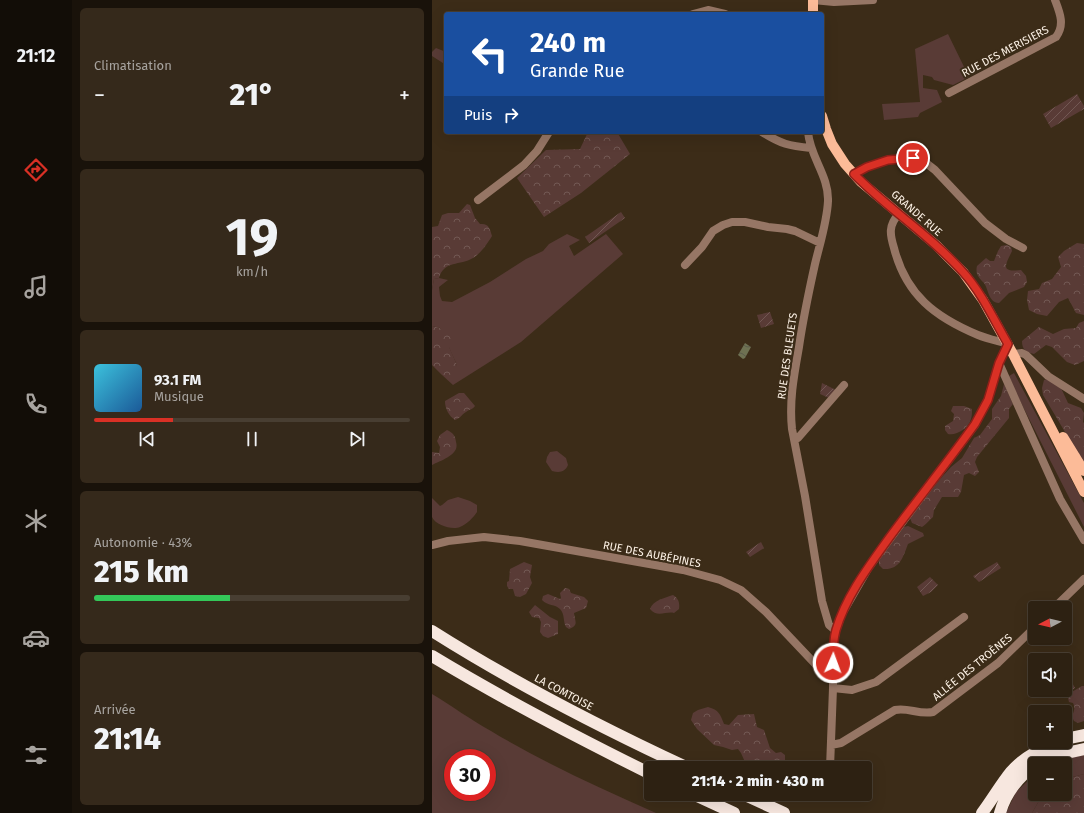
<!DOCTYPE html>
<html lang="fr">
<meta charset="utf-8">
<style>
body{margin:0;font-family:"Fira Sans",sans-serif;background:#35291b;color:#f1f3f6;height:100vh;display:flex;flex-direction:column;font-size:15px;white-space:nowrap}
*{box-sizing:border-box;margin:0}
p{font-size:13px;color:#a7a39f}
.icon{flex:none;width:22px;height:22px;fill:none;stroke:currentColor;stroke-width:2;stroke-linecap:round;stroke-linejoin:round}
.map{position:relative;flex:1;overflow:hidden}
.details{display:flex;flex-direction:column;gap:8px;padding:8px;background:#19120a;width:360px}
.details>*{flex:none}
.top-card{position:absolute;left:12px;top:12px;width:380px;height:122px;border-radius:4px;box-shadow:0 4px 16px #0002,0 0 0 1px #483e32;background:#1a4fa0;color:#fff;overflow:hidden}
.needle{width:26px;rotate:263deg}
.tools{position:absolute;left:596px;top:601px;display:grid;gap:8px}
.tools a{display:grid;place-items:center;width:44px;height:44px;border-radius:4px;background:#2d2112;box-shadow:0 4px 16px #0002,0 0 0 1px #483e32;font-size:20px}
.speed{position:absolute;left:12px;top:749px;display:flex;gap:8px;font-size:20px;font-weight:700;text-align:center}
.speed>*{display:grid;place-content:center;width:52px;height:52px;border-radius:50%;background:#2d2112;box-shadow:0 4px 16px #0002,0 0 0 1px #483e32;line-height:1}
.speed .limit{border:6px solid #d22;background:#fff;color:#111}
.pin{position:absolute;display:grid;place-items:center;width:34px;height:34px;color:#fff;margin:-17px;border:2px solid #fff;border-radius:50%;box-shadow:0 1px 4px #0007}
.me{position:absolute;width:44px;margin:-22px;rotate:2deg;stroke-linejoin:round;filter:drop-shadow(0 0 3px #0008)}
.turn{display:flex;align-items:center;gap:14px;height:84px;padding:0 20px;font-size:18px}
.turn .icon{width:52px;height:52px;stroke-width:2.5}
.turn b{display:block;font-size:28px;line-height:34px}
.then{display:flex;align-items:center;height:38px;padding:0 20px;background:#0003;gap:8px;font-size:15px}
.big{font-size:30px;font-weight:800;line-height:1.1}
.details .card{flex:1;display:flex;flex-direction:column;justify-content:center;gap:6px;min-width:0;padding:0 14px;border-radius:6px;background:#35291b}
.details .dial{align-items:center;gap:0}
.dial b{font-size:52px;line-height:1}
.song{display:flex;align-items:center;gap:12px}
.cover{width:48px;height:48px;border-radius:6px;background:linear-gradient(135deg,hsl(190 70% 55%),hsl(210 70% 35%))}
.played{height:4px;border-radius:2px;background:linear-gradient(90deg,#d93025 25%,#483e32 25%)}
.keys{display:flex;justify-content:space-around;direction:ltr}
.heat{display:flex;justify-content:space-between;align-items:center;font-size:22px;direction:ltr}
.charge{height:6px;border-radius:3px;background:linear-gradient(90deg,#34c759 43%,#483e32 0)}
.trip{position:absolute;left:212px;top:761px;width:228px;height:40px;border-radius:4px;background:#2d2112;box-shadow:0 4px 16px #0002,0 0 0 1px #483e32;font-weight:800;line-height:40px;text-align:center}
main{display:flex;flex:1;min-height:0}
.tabs{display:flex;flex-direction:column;width:72px;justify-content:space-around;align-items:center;background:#120d07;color:#a7a39f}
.tabs .icon{width:28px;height:28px}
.tabs .current{color:#d93025}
.tabs b{font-size:18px;color:#f1f3f6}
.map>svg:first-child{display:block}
</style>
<main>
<nav class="tabs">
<b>21:12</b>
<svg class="icon current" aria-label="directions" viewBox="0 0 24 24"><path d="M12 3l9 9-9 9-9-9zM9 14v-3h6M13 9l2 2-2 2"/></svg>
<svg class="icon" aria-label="music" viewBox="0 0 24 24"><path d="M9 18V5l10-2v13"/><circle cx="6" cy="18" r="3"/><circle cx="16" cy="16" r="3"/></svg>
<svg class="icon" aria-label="phone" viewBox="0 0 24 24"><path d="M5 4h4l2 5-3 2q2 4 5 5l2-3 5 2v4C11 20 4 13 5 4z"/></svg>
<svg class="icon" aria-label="climate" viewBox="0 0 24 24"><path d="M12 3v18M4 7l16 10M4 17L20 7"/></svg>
<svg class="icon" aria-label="car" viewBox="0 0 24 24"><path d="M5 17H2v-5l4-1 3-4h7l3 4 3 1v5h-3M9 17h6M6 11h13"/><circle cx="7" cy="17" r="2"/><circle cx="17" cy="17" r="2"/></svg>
<svg class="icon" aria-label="filters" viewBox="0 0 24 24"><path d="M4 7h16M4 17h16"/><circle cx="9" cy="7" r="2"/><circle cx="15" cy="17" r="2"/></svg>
</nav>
<section class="details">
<div class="card"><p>Climatisation</p>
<div class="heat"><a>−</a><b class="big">21°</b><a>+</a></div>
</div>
<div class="card dial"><b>19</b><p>km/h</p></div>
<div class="card">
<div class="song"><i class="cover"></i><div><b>93.1 FM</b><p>Musique</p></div></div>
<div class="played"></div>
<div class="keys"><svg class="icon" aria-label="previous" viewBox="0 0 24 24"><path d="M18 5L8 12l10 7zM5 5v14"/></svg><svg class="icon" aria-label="pause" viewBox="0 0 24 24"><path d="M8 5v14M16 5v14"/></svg><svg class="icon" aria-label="next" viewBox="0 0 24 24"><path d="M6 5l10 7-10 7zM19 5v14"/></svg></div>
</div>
<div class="card"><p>Autonomie · 43%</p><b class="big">215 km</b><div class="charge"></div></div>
<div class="card"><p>Arrivée</p><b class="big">21:14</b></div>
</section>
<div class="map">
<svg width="652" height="813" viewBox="0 0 652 813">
<defs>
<pattern id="forest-crowns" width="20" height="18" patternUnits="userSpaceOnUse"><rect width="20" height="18" fill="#593b36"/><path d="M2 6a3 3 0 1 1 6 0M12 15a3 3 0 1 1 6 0" fill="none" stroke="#725853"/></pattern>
<pattern id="garden-furrows" width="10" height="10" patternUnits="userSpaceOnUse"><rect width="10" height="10" fill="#593b36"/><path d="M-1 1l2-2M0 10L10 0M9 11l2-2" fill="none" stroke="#725853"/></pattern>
<pattern id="water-waves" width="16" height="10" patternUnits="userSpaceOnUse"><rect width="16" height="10" fill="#6e7152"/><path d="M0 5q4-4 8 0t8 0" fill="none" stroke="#5b5b4b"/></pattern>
</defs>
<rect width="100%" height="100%" fill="#3c2c18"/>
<path fill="#593b36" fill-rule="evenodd" d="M516 34 537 77 521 85 502 80 500 77 491 75V88L505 90 510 102 488 113 486 117 452 120 450 104 488 102 483 49Z
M4 48 14 52V65L0 56V52Z
M135 234 148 240 137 246 142 256 174 234 191 254 89 342 21 385 10 375H18L25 365 8 328 0 326V290L2 279 7 278 16 280 7 287 8 296 10 301 20 302 58 282 94 259 111 251 117 244Z
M582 373 652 503V527L585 395 577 376Z
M125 451 134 458 136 465C133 472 128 473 120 471L114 462 115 457 118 452Z
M26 497 38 501 45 505V512C41 518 35 524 28 527 21 530 4 526 0 517 0 512 0 504 0 498L8 506 10 505 16 500Z
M0 694C20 706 39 720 59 731 112 763 168 788 224 813H0ZM21 758H55V792H21Z
M652 755V774L633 779V764H617L622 761Z
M603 774V794H611L600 813H574L584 792Z"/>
<path fill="url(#forest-crowns)" d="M156 132H185L198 154 149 193 112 217 85 178 114 150 148 149Z
M35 204 38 205 43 218 48 224C57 223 58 229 60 236 55 244 49 253 41 258 28 266 12 260 7 278L2 279 0 290V227L6 226 10 215 16 213H27Z
M645 243 652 244V315L644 313 636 298 627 302 615 316 605 314 597 310 595 300 596 291 607 289 610 283 620 279 629 267 626 257 632 251Z
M575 245 579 247 580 251C574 264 567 273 589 270L594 276 595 282 592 287 577 293 567 303C556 302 557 290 552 283 547 278 543 274 545 266L554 258 558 261H562L566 251 569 246Z
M652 321V361L643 365 635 362 620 347 614 345 602 354C594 352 590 350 590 341L607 327 621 334 632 329 644 328 647 323Z
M0 326C9 328 17 331 23 337L17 347 25 365 23 372 18 375H10L0 365Z
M616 379 629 388 636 403 649 408 652 413 651 422 652 423V464L611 395 610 388 612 380Z
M572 384 581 404 577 409V418L545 457 543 462 547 472 543 476 537 473 532 475 529 492 526 497H510L502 510 501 517C497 520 495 524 490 527L480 523 478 518 508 479 519 467 530 458 542 438 548 435 560 419V409L569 396Z
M27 393H32L43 406C40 410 38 409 34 412 29 415 30 417 23 420 17 416 13 409 13 401Z
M521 406H532L540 409C540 412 540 416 539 419 537 428 524 436 516 434L513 430V426L521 421 522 414 519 411Z
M15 430C21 433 23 435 24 442 28 455 9 460 0 465V452L7 453 8 447 5 441 8 435Z
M476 526 491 533 492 536 476 544C471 557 468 570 451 569L447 565V560L472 527Z
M92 562 100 565 98 577 100 583 94 594 88 597 83 596 81 589H77L75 586V582L77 581 78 569Z
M133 588 137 589 139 593 152 597 156 601 154 608 142 613C143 622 147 625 137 629L134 627C131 622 133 614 128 609 123 604 116 606 110 600L111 596 116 594 128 599 129 598 128 593Z
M241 595C246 598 248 602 247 609L242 613C234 611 225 618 218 609 221 600 233 598 241 595Z
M103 605 118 617 126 621V634L116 638 111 636 108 632 109 622 107 618 100 617 97 612Z
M650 686H652V721L646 723 642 721 640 717C641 712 644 709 641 703L637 702 636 698 638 693Z
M276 707C287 710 288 714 292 724L297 725 306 715 322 714 325 727 332 730 338 748 344 753 349 752 353 755V762L343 768H322L313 762 309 753 306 749 300 750 291 747 282 745 265 729 259 720 261 713 266 710Z
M652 774V813H600L611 794H633V779Z"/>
<path fill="url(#garden-furrows)" d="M645 94 652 106V109L619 128 611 114Z
M189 212 193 218 157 243 153 237Z
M338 312 342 324 329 328 325 315Z
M390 383 404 390 397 398 388 394Z
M329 542 332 548 318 557 314 552Z
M565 562 569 568 547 582 541 576Z
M498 577 506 585 499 592 491 596 485 587Z
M637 677 643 688 632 696 627 690H633V679Z"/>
<path fill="url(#water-waves)" d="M313 343 319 347 313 358 311 359 306 355Z"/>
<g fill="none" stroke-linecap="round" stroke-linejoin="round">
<path stroke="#967665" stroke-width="8" d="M381 0 402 2 441 0
M261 14 276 10 293 14
M517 93 624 37C633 25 628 13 623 0
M330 132C349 144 357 146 379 148
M376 132C378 157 397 176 396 201 395 222 388 243 383 264 377 291 371 319 367 347 362 375 357 401 360 429L373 496 390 601 397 625 404 631
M422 174 435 167 456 160 481 158 494 163 503 170 553 223 574 239 591 248
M46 200 92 165 105 151 117 132
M253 265 270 247 281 231 291 225 300 222H313L336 227 355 229 363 231 388 243
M581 354 590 353 594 355 616 376 652 399
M567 363 628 499 652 540
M362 439 366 438 412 385
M0 545 16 541 52 537 88 541 251 570 288 580 309 590 334 612 387 668 401 674
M622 608 652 579
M401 688 420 690 444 682 532 617
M399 745 409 743 463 710C476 707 487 715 501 712L566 663 603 627
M398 768 401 688V650L404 631 410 614 437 567 543 425 556 400 567 363 576 344C566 341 556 339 546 335 503 317 474 295 462 248 458 235 456 225 467 214"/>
<path stroke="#fcbb98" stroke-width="10" d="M381 14V0
M390 116 394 129 400 144 413 164 429 182 504 245 531 272 551 300 581 354 652 492
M631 437 652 471"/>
<path stroke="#f7e7df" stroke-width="12" d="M0 631C82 683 168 727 256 768
M0 656C71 699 144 737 219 774
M633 739 652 735
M605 764 621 756 652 749
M261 794 302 813
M311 794 352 813
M550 813C559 801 566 789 575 777 587 760 605 750 625 742
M568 813C573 794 587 776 603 765"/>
</g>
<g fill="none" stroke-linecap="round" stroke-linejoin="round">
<g stroke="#8d1f18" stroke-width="10">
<path id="route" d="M401 663C401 652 401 640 404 630 414 596 437 566 457 538 485 500 515 463 543 424L556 400 567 363 576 344C562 320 550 293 531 272 498 235 456 209 422 174L435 167 456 160 481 158"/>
</g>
<use href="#route" stroke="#d93025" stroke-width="7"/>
</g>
<g text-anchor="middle" stroke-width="4" stroke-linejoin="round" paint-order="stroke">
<g font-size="11" fill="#fdf2e6" stroke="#3c2c18">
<text transform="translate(573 51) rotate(-28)" y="4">RUE DES MERISIERS</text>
<text transform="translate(485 213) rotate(41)" y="4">GRANDE RUE</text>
<text transform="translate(355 356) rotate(-82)" y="4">RUE DES BLEUETS</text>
<text transform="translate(220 554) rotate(11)" y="4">RUE DES AUBÉPINES</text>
<text transform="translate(540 667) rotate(-39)" y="4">ALLÉE DES TROÈNES</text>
<text transform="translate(132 692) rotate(28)" y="4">LA COMTOISE</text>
</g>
</g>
</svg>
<div class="tools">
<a><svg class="needle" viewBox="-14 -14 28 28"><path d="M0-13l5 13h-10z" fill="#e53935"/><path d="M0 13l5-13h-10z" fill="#a7a39f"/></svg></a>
<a><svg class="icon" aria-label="sound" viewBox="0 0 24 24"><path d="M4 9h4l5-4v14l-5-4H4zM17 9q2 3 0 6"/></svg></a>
<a>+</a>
<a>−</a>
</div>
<div class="speed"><div class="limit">30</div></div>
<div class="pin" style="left:481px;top:158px;background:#d93025"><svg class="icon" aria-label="arrive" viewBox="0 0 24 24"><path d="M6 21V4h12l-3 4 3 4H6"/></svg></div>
<svg class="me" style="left:401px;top:663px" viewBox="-20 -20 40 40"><circle r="17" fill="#d93025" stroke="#fff" stroke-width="3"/><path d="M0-11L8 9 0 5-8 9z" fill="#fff"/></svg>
<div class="trip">21:14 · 2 min · 430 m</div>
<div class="top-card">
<div class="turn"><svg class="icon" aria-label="left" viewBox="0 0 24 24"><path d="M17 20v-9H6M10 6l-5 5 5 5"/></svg><div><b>240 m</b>Grande Rue</div></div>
<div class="then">Puis<svg class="icon" aria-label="right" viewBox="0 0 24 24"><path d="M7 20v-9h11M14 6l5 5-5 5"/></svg></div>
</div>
</div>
</main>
